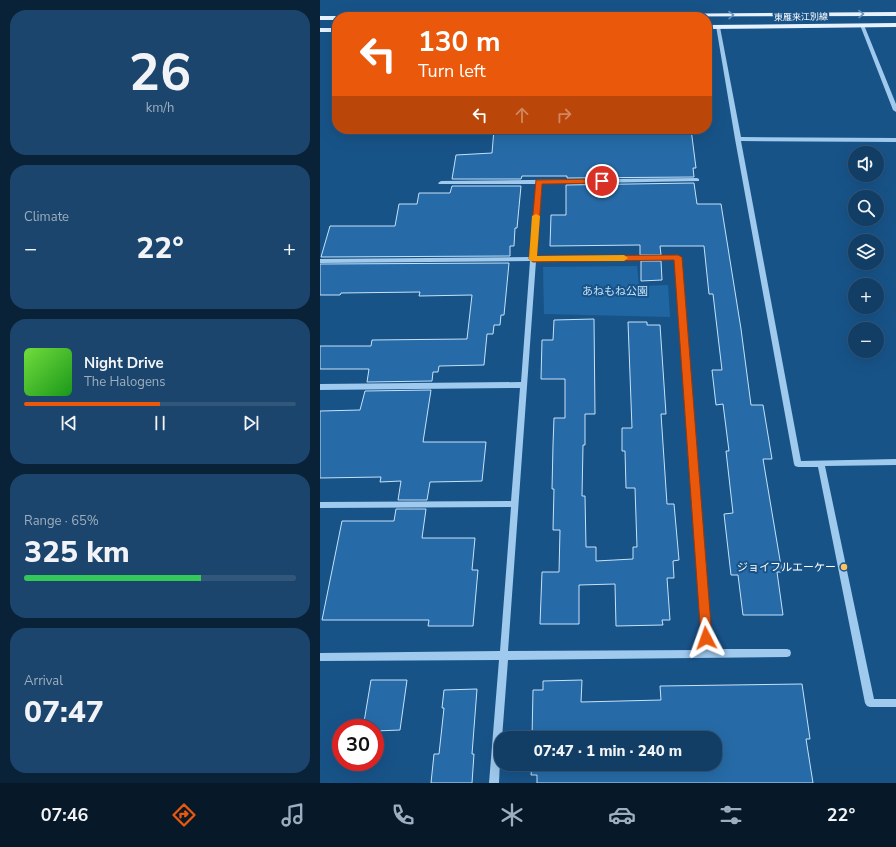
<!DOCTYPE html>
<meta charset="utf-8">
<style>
body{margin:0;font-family:"Nunito Sans","Noto Sans JP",sans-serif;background:#1b456c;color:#f1f3f6;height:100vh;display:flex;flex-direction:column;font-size:15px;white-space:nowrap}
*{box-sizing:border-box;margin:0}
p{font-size:13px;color:#9caebf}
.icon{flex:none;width:22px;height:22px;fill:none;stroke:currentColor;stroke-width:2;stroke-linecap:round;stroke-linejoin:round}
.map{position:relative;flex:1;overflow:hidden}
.panel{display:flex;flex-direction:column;gap:10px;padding:10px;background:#0a2238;width:320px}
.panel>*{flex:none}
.guide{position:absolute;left:12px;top:12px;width:380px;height:122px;border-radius:16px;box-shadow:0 4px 16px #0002,0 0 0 1px #31577a;background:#ea580c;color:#fff;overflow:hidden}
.controls{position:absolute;left:528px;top:146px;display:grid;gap:8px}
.controls a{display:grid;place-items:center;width:36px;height:36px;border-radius:50%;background:#123e66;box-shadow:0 4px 16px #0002,0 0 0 1px #31577a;font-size:20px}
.speed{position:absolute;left:12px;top:719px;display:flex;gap:8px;font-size:20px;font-weight:700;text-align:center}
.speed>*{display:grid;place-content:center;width:52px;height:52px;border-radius:50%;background:#123e66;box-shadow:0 4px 16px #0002,0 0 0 1px #31577a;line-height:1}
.speed .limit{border:6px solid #d22;background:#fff;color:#111}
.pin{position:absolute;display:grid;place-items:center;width:34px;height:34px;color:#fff;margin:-17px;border:2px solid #fff;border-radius:50%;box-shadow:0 1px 4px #0007}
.me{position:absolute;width:44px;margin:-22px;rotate:356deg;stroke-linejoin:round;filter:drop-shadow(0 0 3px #0008)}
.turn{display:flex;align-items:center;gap:14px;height:84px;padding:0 20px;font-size:18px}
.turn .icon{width:52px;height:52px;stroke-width:2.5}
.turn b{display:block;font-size:28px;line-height:34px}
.lanes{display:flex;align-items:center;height:38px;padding:0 20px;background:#0003;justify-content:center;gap:20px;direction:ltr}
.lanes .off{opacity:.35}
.big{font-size:30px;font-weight:800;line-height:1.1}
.panel .widget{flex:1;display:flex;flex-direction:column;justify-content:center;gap:6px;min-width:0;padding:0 14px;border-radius:16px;background:#1b456c}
.panel .dial{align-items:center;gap:0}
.dial b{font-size:52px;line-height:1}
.song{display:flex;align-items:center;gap:12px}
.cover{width:48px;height:48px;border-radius:6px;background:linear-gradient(135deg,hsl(100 70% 55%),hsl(120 70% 35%))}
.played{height:4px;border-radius:2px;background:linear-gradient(90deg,#ea580c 50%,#31577a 50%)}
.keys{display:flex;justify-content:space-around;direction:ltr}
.heat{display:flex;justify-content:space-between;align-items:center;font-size:22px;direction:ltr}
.charge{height:6px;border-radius:3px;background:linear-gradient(90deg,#34c759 65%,#31577a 0)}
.trip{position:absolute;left:174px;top:731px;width:228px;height:40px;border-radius:16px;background:#123e66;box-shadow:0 4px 16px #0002,0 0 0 1px #31577a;font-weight:800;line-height:40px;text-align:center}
.menu{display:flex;height:64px;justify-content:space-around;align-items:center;background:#071929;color:#9caebf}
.menu .icon{width:28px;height:28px}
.menu .active{color:#ea580c}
.menu b{font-size:18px;color:#f1f3f6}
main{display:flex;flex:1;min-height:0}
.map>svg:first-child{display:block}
</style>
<main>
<section class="panel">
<div class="widget dial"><b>26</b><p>km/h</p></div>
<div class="widget"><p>Climate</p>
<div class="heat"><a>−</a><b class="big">22°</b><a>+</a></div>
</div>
<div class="widget">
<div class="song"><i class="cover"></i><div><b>Night Drive</b><p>The Halogens</p></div></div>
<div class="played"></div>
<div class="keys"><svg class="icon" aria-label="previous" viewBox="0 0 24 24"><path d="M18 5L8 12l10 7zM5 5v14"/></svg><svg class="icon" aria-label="pause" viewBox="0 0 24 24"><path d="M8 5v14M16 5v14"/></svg><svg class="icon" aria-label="next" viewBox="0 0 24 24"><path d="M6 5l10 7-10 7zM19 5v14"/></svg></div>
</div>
<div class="widget"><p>Range · 65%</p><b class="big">325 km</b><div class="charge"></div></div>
<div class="widget"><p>Arrival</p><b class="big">07:47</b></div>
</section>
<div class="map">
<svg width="576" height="783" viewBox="0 0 576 783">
<rect width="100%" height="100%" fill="#185388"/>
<path fill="#2066a2" d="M317 266 319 286 348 285 350 317 224 314 223 267Z"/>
<path fill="#266ba7" stroke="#c5e2fa" d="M174 129H371L376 168H373L374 177 247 178V176H202L201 179H132L136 155 172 153Z
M374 183 377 204H401L421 329 431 405H443L452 459H443L462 572H457L463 615H423L418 575H411L404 514 413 513 406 451H409L403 404 396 405 392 370H402L393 294H389L384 246H340L341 255H320V245L230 246 231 215H246V185Z
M132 186H201L197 228H195L194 246H190V256L1 257 10 226H75L79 204H97L99 193H130Z
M321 261H341L342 280 321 281Z
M189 263 184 315H181L180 325H174L173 334H167L164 365 119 366 118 372H113L112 381 47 382 49 369H0V346H51L52 340 147 339 152 295 99 296 100 292 21 293 20 295H0V264Z
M274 319 275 414H265V445H263L262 496H265L266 547H276V561L313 559V547H317L315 488H306L305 451H302V428H312L308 322H327V325H340L346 414H341L347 504H354L359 560 353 561 354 578H347L350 620H342L343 625 296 626 295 584 259 585V624H220L222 572H239L240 530H233L234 489H232L233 445 234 418H245V379H221L222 340H233L234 320Z
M111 390 103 442H166L162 481 110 482 107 500H78L81 481 60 482 61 477 0 478V411L40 410 45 391Z
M76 509H106L102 538H155L152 570H158L153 626H108L109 620H2L22 521H74Z
M51 680H87L80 730 55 731V728H43Z
M262 680 261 702 341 700 340 686 482 684 490 739H486L493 783H217V775H211L212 764H395V738H212L213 690H223V681Z
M157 689 152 754H154L152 783H111L114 754H119L124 708H122L124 690Z"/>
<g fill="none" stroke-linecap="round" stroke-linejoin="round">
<path fill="#9fc9ed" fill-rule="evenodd" d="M540 24 544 25 576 104V112L573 110 540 25Z
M396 26 400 27 421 137 576 138V142L421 141 481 461 576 459V465L505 466 554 699H576V707H550L547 706 545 703 498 467H478L475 466 474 464 415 139Z
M377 178 379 179V181L222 184 216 257 360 256 392 649H467L470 650 471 653 470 656 467 657 188 660 182 738H181L179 783H169L179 660 0 661V653L180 651 191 507 0 508V502L191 501 200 388 0 390V384L201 382 210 261 0 263V259L210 257 216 184H119L118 183 121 181ZM355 259 383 650 188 651 216 261Z"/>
<path fill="#e6f2ff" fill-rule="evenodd" d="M576 12V16L201 17 204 15Z
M0 16H17L20 17H17V20H0Z
M576 23V27L387 29V25Z
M0 28H17V32H0Z"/>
</g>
<defs><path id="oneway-chevron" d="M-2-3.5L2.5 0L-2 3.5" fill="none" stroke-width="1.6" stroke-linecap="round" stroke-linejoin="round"/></defs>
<g stroke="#6a93b8">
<use href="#oneway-chevron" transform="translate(541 14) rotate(-1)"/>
<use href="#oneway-chevron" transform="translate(411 15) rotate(-1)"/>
</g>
<path fill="#ea580c" stroke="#983908" d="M282 179 285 180V183L222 184 217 256 358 255 362 257 392 638 390 642 386 644 382 642 381 638 354 260 213 262 209 259 216 180Z"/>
<path fill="#f59e0b" d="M216 214 220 216 217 256 304 255 308 258 304 261H210L209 259 212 216Z"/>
<circle fill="#ffc25c" stroke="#185388" stroke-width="1.5" cx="524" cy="567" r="4"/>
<g text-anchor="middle" stroke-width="4" stroke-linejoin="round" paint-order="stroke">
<g font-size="9" fill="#fff" stroke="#185388">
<text transform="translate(481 17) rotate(-1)" y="3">東雁来江別線</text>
</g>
<g font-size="11" fill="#c5e2fa" stroke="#185388">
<text x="295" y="295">あねもね公園</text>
</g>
<g font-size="11" fill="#fff" stroke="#185388" text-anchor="end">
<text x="516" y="571">ジョイフルエーケー</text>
</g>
</g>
</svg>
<div class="controls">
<a><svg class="icon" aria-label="sound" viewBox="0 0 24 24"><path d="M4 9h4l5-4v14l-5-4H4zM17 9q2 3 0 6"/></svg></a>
<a><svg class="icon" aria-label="search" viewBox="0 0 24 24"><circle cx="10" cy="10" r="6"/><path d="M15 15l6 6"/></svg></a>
<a><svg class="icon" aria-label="layers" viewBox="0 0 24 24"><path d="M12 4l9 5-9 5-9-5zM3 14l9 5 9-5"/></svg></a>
<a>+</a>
<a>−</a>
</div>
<div class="speed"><div class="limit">30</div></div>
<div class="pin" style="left:282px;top:181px;background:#d93025"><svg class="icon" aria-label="arrive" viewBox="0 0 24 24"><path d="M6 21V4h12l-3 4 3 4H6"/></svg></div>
<svg class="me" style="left:386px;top:638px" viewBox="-20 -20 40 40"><path d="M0-17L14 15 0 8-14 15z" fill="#ea580c" stroke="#fff" stroke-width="4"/></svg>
<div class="trip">07:47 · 1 min · 240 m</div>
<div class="guide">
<div class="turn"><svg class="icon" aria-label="left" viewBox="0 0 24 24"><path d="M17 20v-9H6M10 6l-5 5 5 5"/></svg><div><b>130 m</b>Turn left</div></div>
<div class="lanes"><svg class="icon" aria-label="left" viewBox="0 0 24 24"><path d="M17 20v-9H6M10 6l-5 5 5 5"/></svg><svg class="icon off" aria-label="ahead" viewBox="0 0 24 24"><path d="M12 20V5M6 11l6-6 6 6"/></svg><svg class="icon off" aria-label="right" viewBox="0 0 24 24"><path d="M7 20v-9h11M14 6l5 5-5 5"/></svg></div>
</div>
</div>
</main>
<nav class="menu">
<b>07:46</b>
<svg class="icon active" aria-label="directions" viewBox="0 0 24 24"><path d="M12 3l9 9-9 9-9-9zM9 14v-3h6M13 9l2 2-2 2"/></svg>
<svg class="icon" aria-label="music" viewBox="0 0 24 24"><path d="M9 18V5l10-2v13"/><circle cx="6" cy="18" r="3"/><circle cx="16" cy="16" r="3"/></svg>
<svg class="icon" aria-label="phone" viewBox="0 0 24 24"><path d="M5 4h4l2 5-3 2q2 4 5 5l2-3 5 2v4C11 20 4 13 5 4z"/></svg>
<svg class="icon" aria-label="climate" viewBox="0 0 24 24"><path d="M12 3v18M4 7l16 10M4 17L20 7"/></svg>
<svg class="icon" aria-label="car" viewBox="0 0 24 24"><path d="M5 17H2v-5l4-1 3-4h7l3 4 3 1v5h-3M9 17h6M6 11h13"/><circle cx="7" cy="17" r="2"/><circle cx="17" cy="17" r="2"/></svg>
<svg class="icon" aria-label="filters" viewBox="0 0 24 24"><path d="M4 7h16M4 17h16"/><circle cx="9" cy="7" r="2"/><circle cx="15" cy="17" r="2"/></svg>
<b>22°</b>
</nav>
